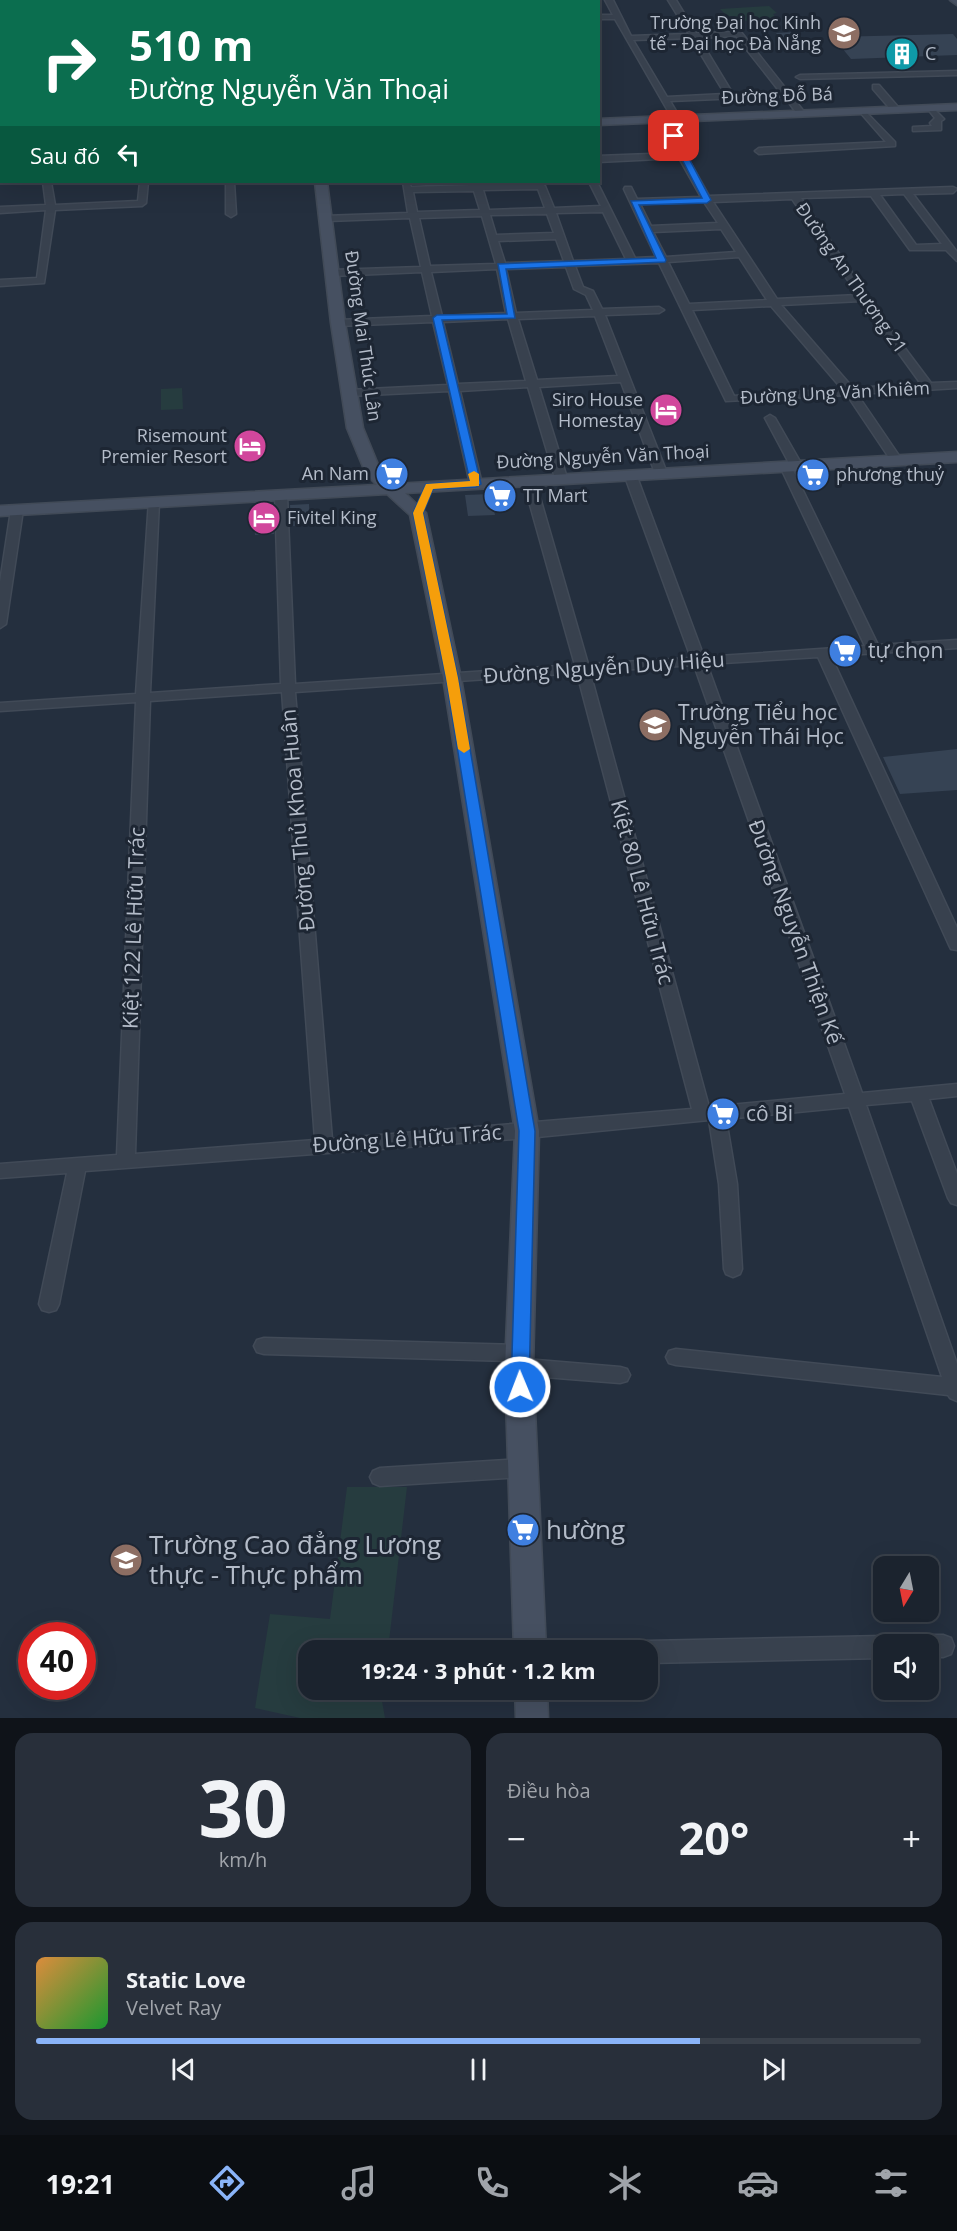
<!DOCTYPE html>
<html lang="vi">
<meta charset="utf-8">
<style>
body{margin:0;font-family:"Open Sans",sans-serif;background:#282f3a;color:#f1f3f6;height:100vh;display:flex;flex-direction:column;font-size:22px;white-space:nowrap}
*{box-sizing:border-box;margin:0}
p{font-size:20px;color:#a0a4aa}
.icon{flex:none;width:33px;height:33px;fill:none;stroke:currentColor;stroke-width:2;stroke-linecap:round;stroke-linejoin:round}
.map{position:relative;height:1718px;overflow:hidden}
.side{display:flex;flex-direction:column;gap:15px;padding:15px;background:#0f1319;flex:1}
.side>*{flex:none}
.hud{position:absolute;left:0px;top:0px;width:600px;height:183px;box-shadow:0 6px 24px #0002,0 0 0 2px #39404a;background:#0b6e4f;color:#fff;overflow:hidden}
.needle{width:39px;rotate:190deg}
.controls{position:absolute;left:873px;top:1556px;display:grid;gap:12px}
.controls a{display:grid;place-items:center;width:66px;height:66px;border-radius:12px;background:#1b232e;box-shadow:0 6px 24px #0002,0 0 0 2px #39404a;font-size:30px}
.speed{position:absolute;left:18px;top:1622px;display:flex;gap:12px;font-size:30px;font-weight:700;text-align:center}
.speed>*{display:grid;place-content:center;width:78px;height:78px;border-radius:50%;background:#1b232e;box-shadow:0 6px 24px #0002,0 0 0 2px #39404a;line-height:1}
.speed .limit{border:9px solid #d22;background:#fff;color:#111}
.pin{position:absolute;display:grid;place-items:center;width:51px;height:51px;color:#fff;margin:-26px;border-radius:12px;box-shadow:0 3px 9px #0006}
.me{position:absolute;width:66px;margin:-33px;rotate:359deg;stroke-linejoin:round;filter:drop-shadow(0 0 4px #0008)}
.turn{display:flex;align-items:center;gap:21px;height:126px;padding:0 30px;font-size:27px}
.turn .icon{width:78px;height:78px;stroke-width:2.5}
.turn b{display:block;font-size:42px;line-height:51px}
.then{display:flex;align-items:center;height:57px;padding:0 30px;background:#0003;gap:12px;font-size:22px}
.big{font-size:45px;font-weight:700;line-height:1.1}
.side .widget{flex:1;display:flex;flex-direction:column;justify-content:center;gap:9px;min-width:0;padding:0 21px;border-radius:18px;background:#282f3a}
.side .dial{align-items:center;gap:0}
.dial b{font-size:78px;line-height:1}
.song{display:flex;align-items:center;gap:18px}
.cover{width:72px;height:72px;border-radius:9px;background:linear-gradient(135deg,hsl(30 70% 55%),hsl(130 70% 35%))}
.played{height:6px;border-radius:3px;background:linear-gradient(90deg,#8ab4f8 75%,#39404a 75%)}
.keys{display:flex;justify-content:space-around;direction:ltr}
.heat{display:flex;justify-content:space-between;align-items:center;font-size:33px;direction:ltr}
.side .tiles{flex:1;display:grid;gap:15px;grid-template-columns:1fr 1fr}
.widget:last-child{grid-column:span 2}
.trip{position:absolute;left:298px;top:1640px;width:360px;height:60px;border-radius:18px;background:#1b232e;box-shadow:0 6px 24px #0002,0 0 0 2px #39404a;font-weight:700;line-height:60px;text-align:center}
.dock{display:flex;height:96px;justify-content:space-around;align-items:center;background:#0b0e12;color:#a0a4aa}
.dock .icon{width:42px;height:42px}
.dock .on{color:#8ab4f8}
.dock b{font-size:27px;color:#f1f3f6}
.map>svg:first-child{display:block}
</style>
<div class="map">
<svg width="957" height="1718" viewBox="0 0 957 1718">
<rect width="100%" height="100%" fill="#242f3e"/>
<path fill="#263c3f" d="M769 6 777 13 773 14 777 19 738 21 733 16H727L720 9Z
M182 388 183 409 161 410V389Z
M347 1487H407L388 1650H309V1689H384L382 1701 385 1718H300L255 1708 270 1614 330 1619Z"/>
<path fill="#364354" d="M794 32 809 52H791L776 33Z
M953 34 957 39V55L851 59 833 37Z
M491 494 495 515 468 516 465 495Z
M309 504 310 525 291 526 290 505Z
M273 507 274 534 255 535 253 508Z
M957 749V790L900 794 883 757Z"/>
<g fill="none" stroke-linecap="round" stroke-linejoin="round">
<g stroke="#414a57" stroke-width="3">
<path id="street" d="M18 0H26L18 2Z
M73 0H81V2H73Z
M219 0H227V2H219Z
M371 0H379V2H372Z
M419 0H427V2H419Z
M441 0H484L439 2Z
M605 0H613L631 36 689 34 668 0H676L696 33 741 32 805 113 798 115 784 96 670 101 676 111 673 125 686 155 709 196 953 187 957 189 953 193 913 194 957 252V261L946 250H910L871 196 801 198 892 331 931 383 957 382V388L857 394 902 460 900 462H892L847 395 726 401 659 263 575 266 583 287 593 291 602 309 659 307 664 310 659 313 605 315 667 473 665 475H657L655 473 621 382 539 387 567 478 561 481 555 478 528 387 460 391 482 484 476 487 470 484 449 391 349 396 344 393 349 390 448 385 433 322 338 326 333 323 338 320 432 316 422 272 332 276 327 273 332 270 421 267 410 218 327 221 324 220V216L408 213 403 182H409L411 187 473 185 472 182H480L481 185 541 183 545 186 554 208 601 206 589 182H597L635 258 656 257 624 189 625 187H631L637 199 701 197 679 158 598 162V156L677 153 665 125 668 111 615 19H598V15H613ZM736 36 780 92 733 94 699 38ZM691 38 725 94 667 97 633 40ZM538 189 545 208 489 210 483 190ZM474 191 480 210 417 212 413 192ZM904 194 942 244 916 245 880 195ZM792 199 858 295 777 299 713 202ZM704 202 718 223 651 226 640 204ZM603 212 626 259 573 261 556 213ZM547 214 554 233 496 235 490 215ZM482 216 496 264 430 266 419 218ZM721 229 736 252 666 257 653 232ZM556 239 564 261 505 263 498 241ZM739 257 767 300 689 304 668 262ZM566 267 574 289 586 295 593 310 516 313 506 269ZM497 269 506 313 442 316 431 272ZM861 301 921 384 853 388 781 305ZM771 306 842 389 734 396 692 310ZM595 316 618 376 537 380 518 319ZM508 319 526 381 458 384 443 322Z
M0 35H2V39H0Z
M0 58H2V62H0Z
M957 71V75L800 79 796 77 800 75Z
M873 85H879L898 107V111H892L873 89Z
M931 106 944 119 941 121V130L913 131V127L932 126 930 123 935 118 927 108Z
M863 109 895 142V146L759 154 755 151 759 148 886 142 859 111Z
M0 171H2V177H0Z
M43 182H51L55 205 138 201 140 182H148L146 203 142 206 55 210 44 283 0 286V280L37 278 46 210 0 213V207L46 205Z
M226 182H234L236 214 231 217 226 214Z
M770 415 775 418 802 465 800 467 792 468 878 645 957 640V648L831 656 957 928V950L951 949 949 945 818 657 707 664 862 1093 957 1084V1096L929 1099 957 1174V1205L951 1203 948 1198 912 1101 866 1105 957 1364V1401L950 1398 948 1395 676 1365 669 1363 666 1357 669 1351 676 1349 942 1377 849 1107 726 1119 737 1184 742 1269 740 1274 733 1277 726 1274 724 1269 719 1184 709 1120 527 1138 85 1171 59 1304 56 1310 49 1312 42 1310 39 1304 67 1173 0 1178V1164L117 1155 136 702 0 711V703L136 694 149 500 153 498 159 502 150 693 281 684 275 495 281 492 287 495 295 684 575 665 523 480 529 477 535 480 588 664 691 658 624 474 630 471 636 474 704 657 865 646 780 466 782 464 789 463 765 418ZM694 665 845 1094 709 1107 590 672ZM577 673 692 1109 332 1139 295 692ZM282 692 315 1140 135 1154 150 701Z
M17 506 23 510 6 624 0 628V582L11 510Z
M264 1338 519 1345 526 1347 529 1353 525 1359 620 1367 627 1369 630 1375 627 1381 620 1383 519 1375 512 1373 509 1367 512 1361 264 1354 257 1352 254 1346 257 1340Z
M523 1459 530 1462 533 1468 530 1474 523 1477 380 1486 373 1483 370 1477 373 1471 380 1468Z
M928 1635H943L951 1638 954 1646 951 1654 943 1657H928V1644H918L920 1638Z
M884 1636 892 1639 894 1644H884V1658L648 1663V1650H638L640 1644 648 1641Z"/>
</g>
<g stroke="#414a57" stroke-width="3">
<path id="secondary" d="M298 0H308V2H298Z
M950 0H957V5Z
M957 104V110L598 125V119Z
M0 142H2V150H0Z
M315 182H327L345 323 363 428 381 472 395 484 957 452V462L405 493 426 513 461 678 539 1131 533 1367 546 1650H514L505 1367 515 1131 443 678 410 515 387 494 0 516V506L377 485 366 474 347 428 331 323Z
M515 1689H547L548 1718H516Z"/>
</g>
<use href="#street" fill="#38414e" fill-rule="evenodd"/>
<use href="#secondary" fill="#465061" fill-rule="evenodd"/>
</g>
<path fill="#1a73e8" stroke="#114b97" stroke-width="1.5" d="M674 134 677 136 711 200 707 203 639 205 666 260 665 262 506 269 515 318 442 320 481 484 476 487 433 489 423 513 458 678 535 1131 529 1387 526 1392 520 1395 513 1392 511 1387 519 1131 446 678 413 513 426 484 470 481 433 318 437 315 507 314 498 264 656 258 631 201 702 198 670 136Z"/>
<path fill="#f59e0b" d="M474 471 479 474V486L433 489 423 513 458 678 470 749 464 753 458 749 446 678 413 513 426 484 470 481 468 474Z"/>
<defs>
<g id="university-disc" transform="scale(1.725)"><circle r="9.5" fill="#8d6e63" stroke="#1d2633"/><path d="M0-5L7-2L0 1L-7-2ZM-4 1L0 2.5L4 1V4Q0 6-4 4Z" fill="#fff"/></g>
<g id="building-disc" transform="scale(1.725)"><circle r="9.5" fill="#0f9aa8" stroke="#1d2633"/><path d="M-4-6H4V6H1V3H-1V6H-4ZM-2.5-4.3h1.7v1.8h-1.7ZM.8-4.3h1.7v1.8H.8ZM-2.5-1h1.7V.8h-1.7ZM.8-1h1.7V.8H.8Z" fill="#fff"/></g>
<g id="hotel-disc" transform="scale(1.725)"><circle r="9.5" fill="#d1479c" stroke="#1d2633"/><path d="M-6-4.5h1.5V1H6V5H4.5V3h-9V5H-6ZM-4 0a1.8 1.8 0 1 1 3.6 0ZM.5 0V-2.5h3Q6-2.5 6 0Z" fill="#fff"/></g>
<g id="supermarket-disc" transform="scale(1.725)"><circle r="9.5" fill="#3f7fe0" stroke="#1d2633"/><path d="M-6-5.5h2.5l.6 2H6L4.5 2H-2.5L-4.4-4H-6ZM-1.5 3.2a1.3 1.3 0 1 0 .1 0ZM3 3.2a1.3 1.3 0 1 0 .1 0Z" fill="#fff"/></g>
<g id="school-disc" transform="scale(1.725)"><circle r="9.5" fill="#8d6e63" stroke="#1d2633"/><path d="M0-5L7-2L0 1L-7-2ZM-4 1L0 2.5L4 1V4Q0 6-4 4Z" fill="#fff"/></g>
</defs>
<g fill-rule="evenodd">
<use href="#university-disc" x="844" y="33"/>
<use href="#building-disc" x="902" y="54"/>
<use href="#hotel-disc" x="666" y="410"/>
<use href="#hotel-disc" x="250" y="446"/>
<use href="#supermarket-disc" x="392" y="474"/>
<use href="#supermarket-disc" x="813" y="475"/>
<use href="#supermarket-disc" x="500" y="496"/>
<use href="#hotel-disc" x="264" y="518"/>
<use href="#supermarket-disc" x="845" y="651"/>
<use href="#school-disc" x="655" y="725"/>
<use href="#supermarket-disc" x="723" y="1114"/>
<use href="#supermarket-disc" x="523" y="1530"/>
<use href="#university-disc" x="126" y="1560"/>
</g>
<g text-anchor="middle" stroke-width="6" stroke-linejoin="round" paint-order="stroke">
<g font-size="18" fill="#b4bcc9" stroke="#1d2633" text-anchor="end">
<text x="821" y="29">Trường Đại học Kinh<tspan x="821" dy="21">tế - Đại học Đà Nẵng</tspan></text>
<text x="925" y="60" text-anchor="start">C</text>
<text x="643" y="406">Siro House<tspan x="643" dy="21">Homestay</tspan></text>
<text x="227" y="442">Risemount<tspan x="227" dy="21">Premier Resort</tspan></text>
<text x="369" y="480">An Nam</text>
<text x="836" y="481" text-anchor="start">phương thuỷ</text>
<text x="523" y="502" text-anchor="start">TT Mart</text>
<text x="287" y="524" text-anchor="start">Fivitel King</text>
</g>
<g font-size="18" fill="#b4bcc9" stroke="#1d2633">
<text transform="translate(777 96) rotate(-2)" y="6">Đường Đỗ Bá</text>
<text transform="translate(851 278) rotate(55)" y="6">Đường An Thượng 21</text>
<text transform="translate(363 336) rotate(82)" y="6">Đường Mai Thúc Lân</text>
<text transform="translate(835 393) rotate(-3)" y="6">Đường Ung Văn Khiêm</text>
<text transform="translate(603 457) rotate(-3)" y="6">Đường Nguyễn Văn Thoại</text>
</g>
<g font-size="21" fill="#b4bcc9" stroke="#1d2633" text-anchor="start">
<text x="868" y="658">tự chọn</text>
<text x="678" y="720">Trường Tiểu học<tspan x="678" dy="24">Nguyễn Thái Học</tspan></text>
<text x="746" y="1121">cô Bi</text>
</g>
<g font-size="21" fill="#b4bcc9" stroke="#1d2633">
<text transform="translate(604 668) rotate(-4)" y="7">Đường Nguyễn Duy Hiệu</text>
<text transform="translate(298 820) rotate(-95)" y="7">Đường Thủ Khoa Huân</text>
<text transform="translate(642 892) rotate(75)" y="7">Kiệt 80 Lê Hữu Trác</text>
<text transform="translate(134 928) rotate(-88)" y="7">Kiệt 122 Lê Hữu Trác</text>
<text transform="translate(795 932) rotate(70)" y="7">Đường Nguyễn Thiện Kế</text>
<text transform="translate(407 1139) rotate(-4)" y="7">Đường Lê Hữu Trác</text>
</g>
<g font-size="26" fill="#b4bcc9" stroke="#1d2633" text-anchor="start">
<text x="546" y="1539">hường</text>
<text x="149" y="1554">Trường Cao đẳng Lương<tspan x="149" dy="30">thực - Thực phẩm</tspan></text>
</g>
</g>
</svg>
<div class="controls">
<a><svg class="needle" viewBox="-14 -14 28 28"><path d="M0-13l5 13h-10z" fill="#e53935"/><path d="M0 13l5-13h-10z" fill="#a0a4aa"/></svg></a>
<a><svg class="icon" aria-label="sound" viewBox="0 0 24 24"><path d="M4 9h4l5-4v14l-5-4H4zM17 9q2 3 0 6"/></svg></a>
</div>
<div class="speed"><div class="limit">40</div></div>
<div class="pin" style="left:674px;top:136px;background:#d93025"><svg class="icon" aria-label="arrive" viewBox="0 0 24 24"><path d="M6 21V4h12l-3 4 3 4H6"/></svg></div>
<svg class="me" style="left:520px;top:1387px" viewBox="-20 -20 40 40"><circle r="17" fill="#1a73e8" stroke="#fff" stroke-width="3"/><path d="M0-11L8 9 0 5-8 9z" fill="#fff"/></svg>
<div class="trip">19:24 · 3 phút · 1.2 km</div>
<div class="hud">
<div class="turn"><svg class="icon" aria-label="right" viewBox="0 0 24 24"><path d="M7 20v-9h11M14 6l5 5-5 5"/></svg><div><b>510 m</b>Đường Nguyễn Văn Thoại</div></div>
<div class="then">Sau đó<svg class="icon" aria-label="left" viewBox="0 0 24 24"><path d="M17 20v-9H6M10 6l-5 5 5 5"/></svg></div>
</div>
</div>
<section class="side">
<div class="tiles">
<div class="widget dial"><b>30</b><p>km/h</p></div>
<div class="widget"><p>Điều hòa</p>
<div class="heat"><a>−</a><b class="big">20°</b><a>+</a></div>
</div>
<div class="widget">
<div class="song"><i class="cover"></i><div><b>Static Love</b><p>Velvet Ray</p></div></div>
<div class="played"></div>
<div class="keys"><svg class="icon" aria-label="previous" viewBox="0 0 24 24"><path d="M18 5L8 12l10 7zM5 5v14"/></svg><svg class="icon" aria-label="pause" viewBox="0 0 24 24"><path d="M8 5v14M16 5v14"/></svg><svg class="icon" aria-label="next" viewBox="0 0 24 24"><path d="M6 5l10 7-10 7zM19 5v14"/></svg></div>
</div>
</div>
</section>
<nav class="dock">
<b>19:21</b>
<svg class="icon on" aria-label="directions" viewBox="0 0 24 24"><path d="M12 3l9 9-9 9-9-9zM9 14v-3h6M13 9l2 2-2 2"/></svg>
<svg class="icon" aria-label="music" viewBox="0 0 24 24"><path d="M9 18V5l10-2v13"/><circle cx="6" cy="18" r="3"/><circle cx="16" cy="16" r="3"/></svg>
<svg class="icon" aria-label="phone" viewBox="0 0 24 24"><path d="M5 4h4l2 5-3 2q2 4 5 5l2-3 5 2v4C11 20 4 13 5 4z"/></svg>
<svg class="icon" aria-label="climate" viewBox="0 0 24 24"><path d="M12 3v18M4 7l16 10M4 17L20 7"/></svg>
<svg class="icon" aria-label="car" viewBox="0 0 24 24"><path d="M5 17H2v-5l4-1 3-4h7l3 4 3 1v5h-3M9 17h6M6 11h13"/><circle cx="7" cy="17" r="2"/><circle cx="17" cy="17" r="2"/></svg>
<svg class="icon" aria-label="filters" viewBox="0 0 24 24"><path d="M4 7h16M4 17h16"/><circle cx="9" cy="7" r="2"/><circle cx="15" cy="17" r="2"/></svg>
</nav>
